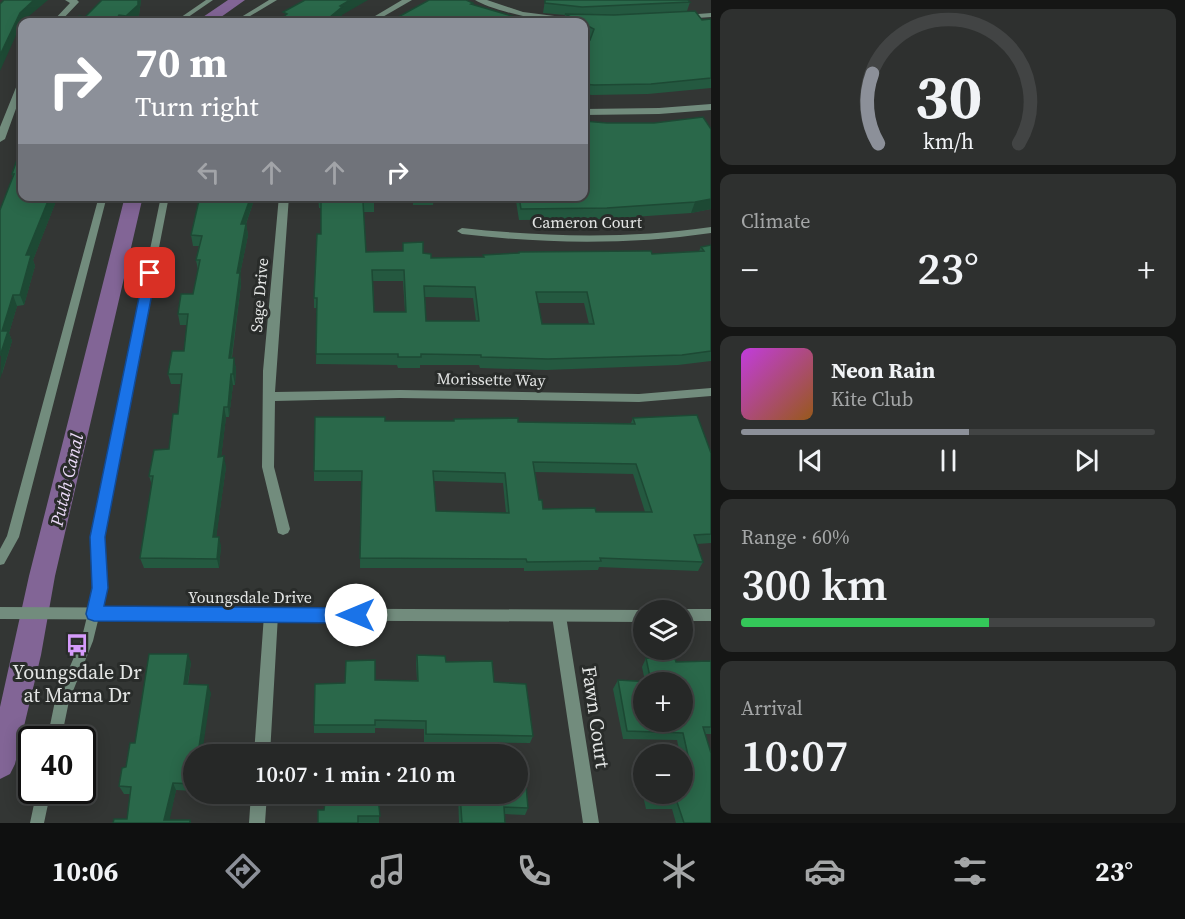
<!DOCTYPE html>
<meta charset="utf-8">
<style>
body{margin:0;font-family:"Source Serif 4",serif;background:#2e302f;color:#f1f3f6;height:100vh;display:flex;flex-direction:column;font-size:22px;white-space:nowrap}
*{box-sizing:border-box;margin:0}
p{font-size:20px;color:#a4a6a7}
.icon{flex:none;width:33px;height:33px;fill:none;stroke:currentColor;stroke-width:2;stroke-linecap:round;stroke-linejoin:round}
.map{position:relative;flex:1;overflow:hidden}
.drawer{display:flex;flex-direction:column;gap:9px;padding:9px;background:#151615;width:474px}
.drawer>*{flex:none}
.banner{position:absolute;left:18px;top:18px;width:570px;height:183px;border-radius:12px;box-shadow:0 3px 15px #0003,0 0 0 2px #424444;background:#8c9099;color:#fff;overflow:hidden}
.fabs{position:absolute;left:633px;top:600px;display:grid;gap:12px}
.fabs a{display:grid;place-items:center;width:60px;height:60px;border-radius:50%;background:#262827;box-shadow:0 3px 15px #0003,0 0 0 2px #424444;font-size:30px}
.speed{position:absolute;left:18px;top:726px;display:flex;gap:12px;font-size:30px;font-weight:700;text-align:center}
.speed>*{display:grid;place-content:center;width:78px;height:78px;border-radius:50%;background:#262827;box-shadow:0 3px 15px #0003,0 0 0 2px #424444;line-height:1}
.speed .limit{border:3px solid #111;border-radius:9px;background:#fff;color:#111}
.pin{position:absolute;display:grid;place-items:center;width:51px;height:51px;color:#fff;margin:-26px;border-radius:12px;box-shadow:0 3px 9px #0006}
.me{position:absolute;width:66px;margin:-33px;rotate:270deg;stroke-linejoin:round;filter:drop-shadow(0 0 4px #0008)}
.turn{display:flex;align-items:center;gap:21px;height:126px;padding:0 18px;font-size:27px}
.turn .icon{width:78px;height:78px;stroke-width:2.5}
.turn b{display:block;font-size:42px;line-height:51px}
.lanes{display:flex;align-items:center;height:57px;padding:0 18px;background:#0003;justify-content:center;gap:30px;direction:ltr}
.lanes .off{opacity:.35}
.big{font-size:45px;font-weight:600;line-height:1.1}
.drawer .card{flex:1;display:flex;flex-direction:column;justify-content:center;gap:9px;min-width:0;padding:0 21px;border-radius:12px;background:#2e302f}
.drawer .dial{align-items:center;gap:0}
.dial svg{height:156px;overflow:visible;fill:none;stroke:#424444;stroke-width:7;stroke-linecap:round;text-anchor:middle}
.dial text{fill:#f1f3f6;stroke:none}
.song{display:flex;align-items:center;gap:18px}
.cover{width:72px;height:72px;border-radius:9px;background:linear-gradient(135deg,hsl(290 70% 55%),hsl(30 70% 35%))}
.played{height:6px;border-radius:3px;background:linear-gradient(90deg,#8c9099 55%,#424444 55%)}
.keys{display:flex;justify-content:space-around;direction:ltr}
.heat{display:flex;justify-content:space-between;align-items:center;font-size:33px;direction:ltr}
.charge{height:9px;border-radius:4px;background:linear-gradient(90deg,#34c759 60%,#424444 0)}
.trip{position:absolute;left:183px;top:744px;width:345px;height:60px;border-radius:30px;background:#262827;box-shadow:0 3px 15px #0003,0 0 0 2px #424444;font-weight:600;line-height:60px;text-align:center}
.dock{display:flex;height:96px;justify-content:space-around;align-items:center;background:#0f1010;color:#a4a6a7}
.dock .icon{width:42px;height:42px}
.dock .current{color:#8c9099}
.dock b{font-size:27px;color:#f1f3f6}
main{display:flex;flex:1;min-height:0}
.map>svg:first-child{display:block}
</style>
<main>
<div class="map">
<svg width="711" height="823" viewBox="0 0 711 823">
<rect width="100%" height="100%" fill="#333634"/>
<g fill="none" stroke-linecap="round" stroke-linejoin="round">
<path fill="#826596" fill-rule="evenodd" d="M228 0H245L214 22H198L200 19Z
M125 196H143L55 576 41 655 15 764 10 774 0 779V707L29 576Z"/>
<path fill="#728c7d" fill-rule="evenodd" d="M206 0H213L181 22H174Z
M269 0H277L240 22H233Z
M99 196H107L19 537 4 564 0 565V549L7 536Z
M161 196H169L103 537 106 588 93 641 69 701 61 740H47L55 701 81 641 94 588 91 537Z
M37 790H51L44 823H30Z"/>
<path fill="#728c7d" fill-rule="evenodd" d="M65 0H77L79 2 60 22H52L70 3Z
M402 0H412L374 22H365Z
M475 0H487L523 12 578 19 582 21C564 28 492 11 475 0Z
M711 13V17L685 19 681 17 685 15Z
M19 80H22V92L5 139 0 142V127Z
M711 104V110L659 114 584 115V109L659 108Z
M279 196H289L275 392 400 390 639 394 711 388V396L639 402 400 398 275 401 274 467 290 529 288 533 283 535 278 533 262 467 263 371Z
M711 227V233C628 245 546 244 462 234L457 231 462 228C546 237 628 239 711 227Z
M271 609 276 610 278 615 270 754H254L264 615 266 610Z
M559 610 564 611 566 616 599 823H583L552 616 554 611Z
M251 794H267L265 823H249Z"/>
<path fill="#728c7d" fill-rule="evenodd" d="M0 607 644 610H647H644V622L0 619Z
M682 609H711V621H682V610H677Z"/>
</g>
<path fill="#245940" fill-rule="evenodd" d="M102 0H141L139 15 132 22H75L85 17Z
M545 0 690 2 687 11 702 20 711 19V88L648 94 592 95 584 94V38L590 40V38L584 34V22H563L565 15 543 13Z
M584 121 711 209 691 213 604 219 519 220 516 201 434 198 433 205H413V196H584Z
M22 145V196H58L33 260 35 266 24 305 17 306 9 333 12 341 2 374 13 177 12 174Z
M197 196H254L253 203 246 224 248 235 240 274 241 284 232 358 236 368 235 385H233L229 417H226L221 457 226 467 216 537 221 546 219 568H144L140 558 152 485 149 476 169 449 178 414 181 384H171L168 374 184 351 187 325H180L178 314 193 294 198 270 196 260 199 246H193L191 235 198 203Z
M318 196H374V212H363L366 252 403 251V243L431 258 483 257V255L518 253 519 252 652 254 699 251 701 247 711 245V361L678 365 546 370 480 368 479 365H420V368H398L397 365 316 364 317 308H314V298L321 234V208H319ZM373 281H403L405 312H374ZM425 297 473 298 476 321H426ZM538 303H584L589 324H542Z
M633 418 711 453V543L697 544 703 562 698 571 599 567 598 570 524 571V568H360L361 481H314V471L385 421 631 423ZM535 472 633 474 645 512H596L543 509 539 500ZM434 481 503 483 506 513 436 511Z
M417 655 446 662 494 682 533 736 530 743 424 742V729L375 728V733H314V725L345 683 375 680H417L416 663Z
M646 658 676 662 711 661V734H706L711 823H676L672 809H646L639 777 644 770V794H682L684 769 682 763V754H680L677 740 623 739 613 689 618 680 645 681 642 667Z
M191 662 188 684 211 693 194 754V791L176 790 169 820H190L191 823H113L127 819 130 794H124L119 786 135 743Z
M394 794 393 805 379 804V823H318L324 810Z
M458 794H518L528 808 525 815 504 814 505 823H459Z"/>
<path fill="#1d4934" d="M34 0H48L22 22 0 71V55L20 13Z
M138 0H141L139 15 132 22H128L126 16Z
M350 0H368L342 15V17L336 22H324L340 6Z
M119 15 121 22H115Z
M50 196H58L33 260 35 266 24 305 20 295 26 255Z
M251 196H254L253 203 242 235 241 224Z
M711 199V209L691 213 695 202Z
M246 224 248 235 240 274 241 284 230 368 229 358 237 273Z
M13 295 17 306 9 333 12 341 0 379 2 331Z
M234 358 236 368 235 385 233 374Z
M231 374 233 385 229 417 228 407Z
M224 407 226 417 220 467 218 457Z
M224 456 226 467 215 546 213 537Z
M219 537 221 546 219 568 217 559Z
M188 654 191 662 186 693 184 684Z
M208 685 211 693 202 754H198Z
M173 783 176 790 169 823 164 820Z"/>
<path fill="#2a684a" stroke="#1d4934" stroke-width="1.5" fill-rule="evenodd" d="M4 0H34L20 13 0 55V4Z
M102 0H138V5L126 16 119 15 115 22H75L79 16 85 17Z
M305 0H350L340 6 342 7 324 22H277L287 14 283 12Z
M429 0H466L473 3 471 4 532 22H389Z
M545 0H688L690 2 582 7 545 3Z
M695 11 702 20 711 19V78L651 84 594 85 584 84V38L590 40 594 29 565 14 614 15Z
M703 117 711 129V199L695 202 607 208 521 209 519 196H584V121L607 123H654Z
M22 145V196H50L26 255H31L20 295H13L2 331H8L0 356V210L14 174H12Z
M200 196H251L241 224H246L237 273H240L229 358H234L233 374H231L228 407H224L218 457 224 456 213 537H219L217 559 140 558 153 476H149L154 450 169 449 173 414H178L182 374H168L172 351H184L188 314H178L181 294H193L200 260H196L202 236 191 235Z
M319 196H374V202H363L366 252 403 251V243L423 242V253L431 254V258L484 257 483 255 519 253V252L643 251H651L652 254 704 251 701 247 711 245V351L682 355 548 359 481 357V355L421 354V357H398V354H316L317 298H314L317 234H321V197H319ZM372 270H404L406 312H374ZM424 286 475 287 479 321H426ZM536 292H587L594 324H542Z
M697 415 711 453V534L694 535 703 562 600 558 601 561 527 562 526 559 360 558 362 471H314L315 417H385V421H454V419L518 418V422L635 424 633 418ZM533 462 636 464 652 512H596L595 508 543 509 542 500H539ZM433 471 505 473 509 513 436 511Z
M149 654H188L184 684 208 685 198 754H194V784L173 783 164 820H190V823H113L114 819H127L131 787 119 786 122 768 126 767 130 743H135Z
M417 655 445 656 446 662 492 661 494 682 526 684 533 736 426 734V721L375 720V725H314L315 684 345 683 346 661 375 660V680L418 681Z
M646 658 675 659 676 662 711 661V727H703L711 753V823H684L677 802H651L649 794H682V769H691L683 733 627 731 618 680 651 682ZM644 682H682V722H644Z
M518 774H525L528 808 504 807 505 823H462L460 794H518Z
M326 794H394V797H378L380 816H358V823H318V810H324Z"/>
<path fill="#1a73e8" stroke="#114b97" stroke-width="1.5" d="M150 269 156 273 105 537 108 588 104 606 356 608 362 610 364 615 362 620 356 623 94 621 88 619 86 614 92 588 90 537 144 273Z"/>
<defs>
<g id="bus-bare" transform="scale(1.8)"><path d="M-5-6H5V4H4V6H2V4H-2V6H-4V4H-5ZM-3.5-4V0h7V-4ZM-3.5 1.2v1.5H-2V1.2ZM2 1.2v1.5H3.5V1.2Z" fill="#d59bfa" stroke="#292c2a" stroke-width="2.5" paint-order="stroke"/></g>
</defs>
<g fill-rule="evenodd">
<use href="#bus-bare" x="77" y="645"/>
</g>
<g text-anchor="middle" stroke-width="6" stroke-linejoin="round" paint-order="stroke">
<g font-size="16" fill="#e3e5e4" stroke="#292c2a">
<text x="587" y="228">Cameron Court</text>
<text transform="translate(259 295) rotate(-85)" y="6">Sage Drive</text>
<text transform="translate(491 379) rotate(1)" y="6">Morissette Way</text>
<text x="250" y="603">Youngsdale Drive</text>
</g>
<g font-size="18" font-style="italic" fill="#ecdbf9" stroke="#292c2a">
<text transform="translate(67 480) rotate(-77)" y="6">Putah Canal</text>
</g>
<g font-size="20" fill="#e3e5e4" stroke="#292c2a">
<text x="77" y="679">Youngsdale Dr<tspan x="77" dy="23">at Marna Dr</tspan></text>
</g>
<g font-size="20" fill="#e3e5e4" stroke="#292c2a">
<text transform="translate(596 717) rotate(82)" y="7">Fawn Court</text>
</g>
</g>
</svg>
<div class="fabs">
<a><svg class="icon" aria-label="layers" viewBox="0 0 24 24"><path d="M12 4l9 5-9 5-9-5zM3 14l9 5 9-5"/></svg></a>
<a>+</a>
<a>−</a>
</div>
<div class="speed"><div class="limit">40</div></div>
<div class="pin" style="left:150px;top:273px;background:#d93025"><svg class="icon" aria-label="arrive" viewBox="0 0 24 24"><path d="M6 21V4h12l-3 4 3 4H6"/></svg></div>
<svg class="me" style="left:356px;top:615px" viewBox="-20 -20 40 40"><circle r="19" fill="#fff"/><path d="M0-13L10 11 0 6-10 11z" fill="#1a73e8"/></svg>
<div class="trip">10:07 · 1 min · 210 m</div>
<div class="banner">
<div class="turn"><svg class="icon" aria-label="right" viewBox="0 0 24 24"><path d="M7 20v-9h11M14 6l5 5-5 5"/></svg><div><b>70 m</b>Turn right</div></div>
<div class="lanes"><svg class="icon off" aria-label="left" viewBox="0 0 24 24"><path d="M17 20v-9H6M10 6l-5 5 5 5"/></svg><svg class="icon off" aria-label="ahead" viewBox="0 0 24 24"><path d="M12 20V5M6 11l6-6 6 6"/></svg><svg class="icon off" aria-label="ahead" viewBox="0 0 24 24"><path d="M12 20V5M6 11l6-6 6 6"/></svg><svg class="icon" aria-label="right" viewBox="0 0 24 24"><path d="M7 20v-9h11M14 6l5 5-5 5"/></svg></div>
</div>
</div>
<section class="drawer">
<div class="card dial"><svg viewBox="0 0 100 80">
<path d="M14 69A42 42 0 1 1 86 69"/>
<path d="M14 69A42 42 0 0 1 11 33" stroke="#8c9099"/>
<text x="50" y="56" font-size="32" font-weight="700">30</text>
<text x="50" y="72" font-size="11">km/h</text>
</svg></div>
<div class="card"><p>Climate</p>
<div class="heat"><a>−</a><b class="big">23°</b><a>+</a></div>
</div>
<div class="card">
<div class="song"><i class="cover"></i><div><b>Neon Rain</b><p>Kite Club</p></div></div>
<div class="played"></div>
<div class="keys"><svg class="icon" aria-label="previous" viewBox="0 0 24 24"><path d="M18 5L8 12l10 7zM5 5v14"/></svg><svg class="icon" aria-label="pause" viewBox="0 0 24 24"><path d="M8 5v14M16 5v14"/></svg><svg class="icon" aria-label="next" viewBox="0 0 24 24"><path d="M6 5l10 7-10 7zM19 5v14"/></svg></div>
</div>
<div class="card"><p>Range · 60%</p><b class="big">300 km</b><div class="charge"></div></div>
<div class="card"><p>Arrival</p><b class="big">10:07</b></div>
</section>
</main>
<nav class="dock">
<b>10:06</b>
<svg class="icon current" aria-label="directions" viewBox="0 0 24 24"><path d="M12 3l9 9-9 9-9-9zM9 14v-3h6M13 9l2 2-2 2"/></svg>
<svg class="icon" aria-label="music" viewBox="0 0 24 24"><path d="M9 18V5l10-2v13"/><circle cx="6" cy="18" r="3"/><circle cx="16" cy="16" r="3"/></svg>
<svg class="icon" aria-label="phone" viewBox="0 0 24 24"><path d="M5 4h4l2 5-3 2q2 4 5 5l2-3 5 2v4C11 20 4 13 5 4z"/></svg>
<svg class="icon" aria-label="climate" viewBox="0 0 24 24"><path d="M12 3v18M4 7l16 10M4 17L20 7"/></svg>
<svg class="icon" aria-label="car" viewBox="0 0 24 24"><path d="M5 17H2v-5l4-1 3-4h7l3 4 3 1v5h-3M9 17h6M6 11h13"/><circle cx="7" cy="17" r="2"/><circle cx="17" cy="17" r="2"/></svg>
<svg class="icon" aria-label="filters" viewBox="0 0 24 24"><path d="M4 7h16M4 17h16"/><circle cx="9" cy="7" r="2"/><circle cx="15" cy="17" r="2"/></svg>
<b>23°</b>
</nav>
